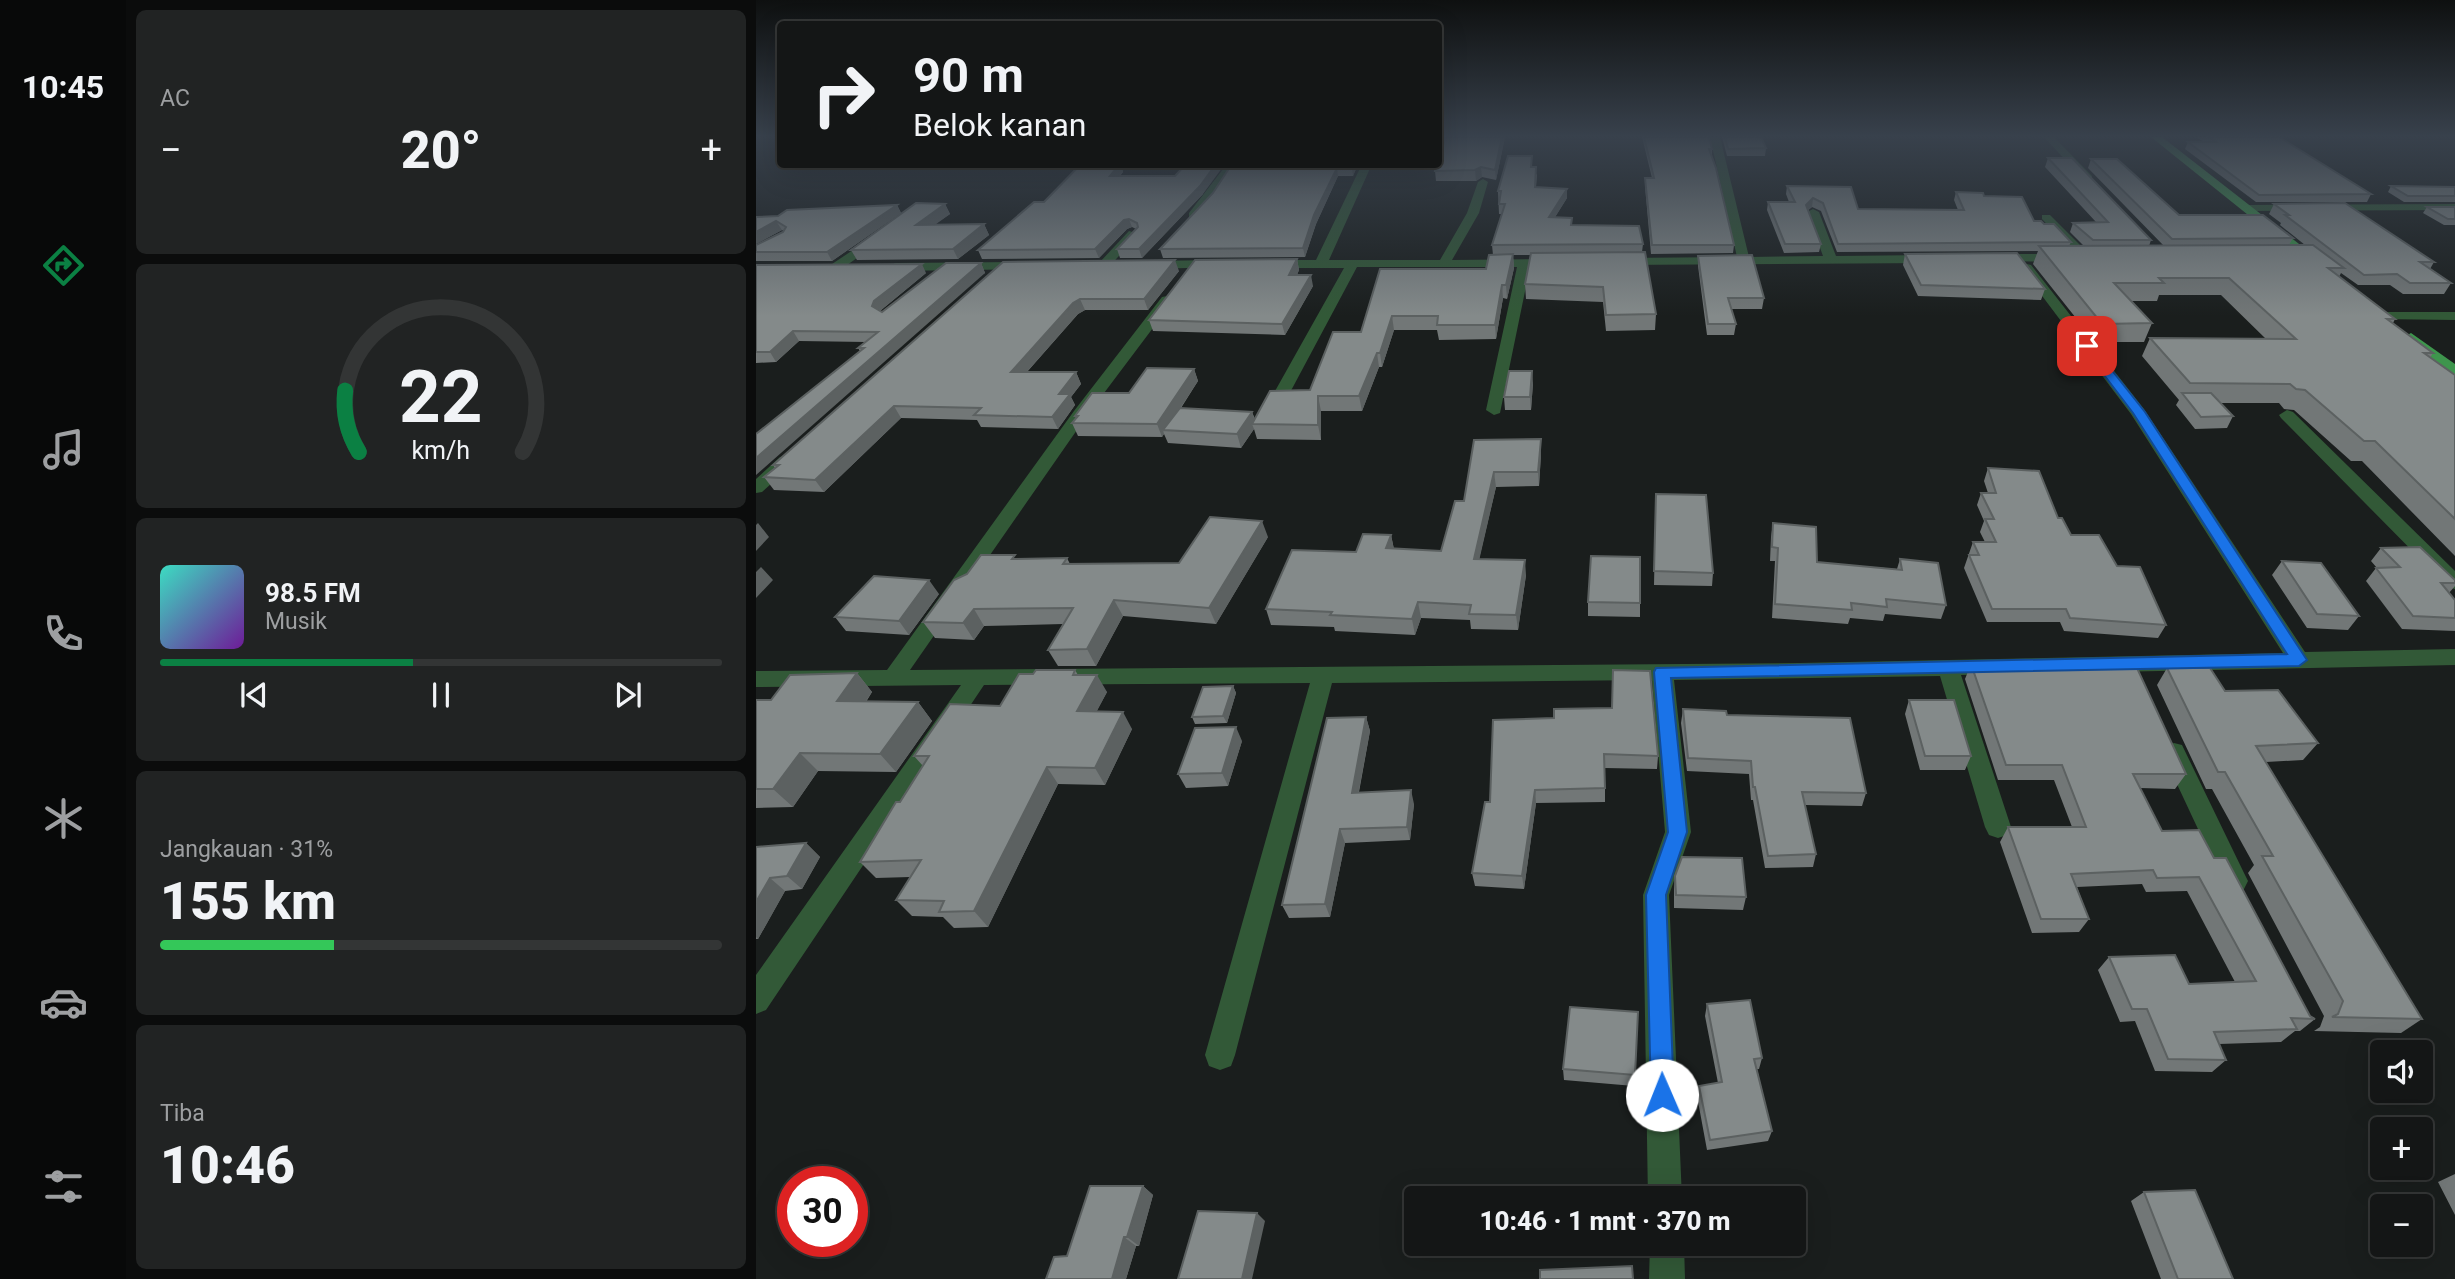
<!DOCTYPE html>
<html lang="id">
<meta charset="utf-8">
<style>
body{margin:0;font-family:Roboto,sans-serif;background:#212323;color:#f1f3f6;height:100vh;display:flex;flex-direction:column;font-size:26px;white-space:nowrap}
*{box-sizing:border-box;margin:0}
p{font-size:23px;color:#9d9fa1}
.icon{flex:none;width:38px;height:38px;fill:none;stroke:currentColor;stroke-width:2;stroke-linecap:round;stroke-linejoin:round}
.map{position:relative;flex:1;overflow:hidden}
.details{display:flex;flex-direction:column;gap:10px;padding:10px;background:#0b0c0c;width:630px}
.details>*{flex:none}
.banner{position:absolute;left:21px;top:21px;width:665px;height:147px;border-radius:7px;box-shadow:0 7px 28px #0002,0 0 0 2px #333535;background:#141616;color:#f1f3f6;overflow:hidden}
.controls{position:absolute;left:1614px;top:1040px;display:grid;gap:14px}
.controls a{display:grid;place-items:center;width:63px;height:63px;border-radius:7px;background:#141616;box-shadow:0 7px 28px #0002,0 0 0 2px #333535;font-size:35px}
.speed{position:absolute;left:21px;top:1166px;display:flex;gap:14px;font-size:35px;font-weight:700;text-align:center}
.speed>*{display:grid;place-content:center;width:91px;height:91px;border-radius:50%;background:#141616;box-shadow:0 7px 28px #0002,0 0 0 2px #333535;line-height:1}
.speed .limit{border:10px solid #d22;background:#fff;color:#111}
.pin{position:absolute;display:grid;place-items:center;width:60px;height:60px;color:#fff;margin:-30px;border-radius:14px;box-shadow:0 4px 10px #0006}
.me{position:absolute;width:77px;margin:-38px;rotate:359deg;stroke-linejoin:round;filter:drop-shadow(0 0 5px #0008)}
.turn{display:flex;align-items:center;gap:24px;height:147px;padding:0 21px;font-size:32px}
.turn .icon{width:91px;height:91px;stroke-width:2.5}
.turn b{display:block;font-size:49px;line-height:60px}
.big{font-size:52px;font-weight:800;line-height:1.1}
.details .card{flex:1;display:flex;flex-direction:column;justify-content:center;gap:10px;min-width:0;padding:0 24px;border-radius:10px;background:#212323}
.details .dial{align-items:center;gap:0}
.dial svg{height:182px;overflow:visible;fill:none;stroke:#333535;stroke-width:7;stroke-linecap:round;text-anchor:middle}
.dial text{fill:#f1f3f6;stroke:none}
.song{display:flex;align-items:center;gap:21px}
.cover{width:84px;height:84px;border-radius:10px;background:linear-gradient(135deg,hsl(170 70% 55%),hsl(280 70% 35%))}
.played{height:7px;border-radius:4px;background:linear-gradient(90deg,#0b8043 45%,#333535 45%)}
.keys{display:flex;justify-content:space-around;direction:ltr}
.heat{display:flex;justify-content:space-between;align-items:center;font-size:38px;direction:ltr}
.charge{height:10px;border-radius:5px;background:linear-gradient(90deg,#34c759 31%,#333535 0)}
.trip{position:absolute;left:648px;top:1186px;width:402px;height:70px;border-radius:7px;background:#141616;box-shadow:0 7px 28px #0002,0 0 0 2px #333535;font-weight:800;line-height:70px;text-align:center}
main{display:flex;flex:1;min-height:0}
.dock{display:flex;flex-direction:column;width:126px;justify-content:space-around;align-items:center;background:#080909;color:#9d9fa1}
.dock .icon{width:49px;height:49px}
.dock .selected{color:#0b8043}
.dock b{font-size:32px;color:#f1f3f6}
.map>svg:first-child{display:block}
</style>
<main>
<nav class="dock">
<b>10:45</b>
<svg class="icon selected" aria-label="directions" viewBox="0 0 24 24"><path d="M12 3l9 9-9 9-9-9zM9 14v-3h6M13 9l2 2-2 2"/></svg>
<svg class="icon" aria-label="music" viewBox="0 0 24 24"><path d="M9 18V5l10-2v13"/><circle cx="6" cy="18" r="3"/><circle cx="16" cy="16" r="3"/></svg>
<svg class="icon" aria-label="phone" viewBox="0 0 24 24"><path d="M5 4h4l2 5-3 2q2 4 5 5l2-3 5 2v4C11 20 4 13 5 4z"/></svg>
<svg class="icon" aria-label="climate" viewBox="0 0 24 24"><path d="M12 3v18M4 7l16 10M4 17L20 7"/></svg>
<svg class="icon" aria-label="car" viewBox="0 0 24 24"><path d="M5 17H2v-5l4-1 3-4h7l3 4 3 1v5h-3M9 17h6M6 11h13"/><circle cx="7" cy="17" r="2"/><circle cx="17" cy="17" r="2"/></svg>
<svg class="icon" aria-label="filters" viewBox="0 0 24 24"><path d="M4 7h16M4 17h16"/><circle cx="9" cy="7" r="2"/><circle cx="15" cy="17" r="2"/></svg>
</nav>
<section class="details">
<div class="card"><p>AC</p>
<div class="heat"><a>−</a><b class="big">20°</b><a>+</a></div>
</div>
<div class="card dial"><svg viewBox="0 0 100 80">
<path d="M14 69A42 42 0 1 1 86 69"/>
<path d="M14 69A42 42 0 0 1 8 42" stroke="#0b8043"/>
<text x="50" y="56" font-size="32" font-weight="700">22</text>
<text x="50" y="72" font-size="11">km/h</text>
</svg></div>
<div class="card">
<div class="song"><i class="cover"></i><div><b>98.5 FM</b><p>Musik</p></div></div>
<div class="played"></div>
<div class="keys"><svg class="icon" aria-label="previous" viewBox="0 0 24 24"><path d="M18 5L8 12l10 7zM5 5v14"/></svg><svg class="icon" aria-label="pause" viewBox="0 0 24 24"><path d="M8 5v14M16 5v14"/></svg><svg class="icon" aria-label="next" viewBox="0 0 24 24"><path d="M6 5l10 7-10 7zM19 5v14"/></svg></div>
</div>
<div class="card"><p>Jangkauan · 31%</p><b class="big">155 km</b><div class="charge"></div></div>
<div class="card"><p>Tiba</p><b class="big">10:46</b></div>
</section>
<div class="map">
<svg width="1699" height="1279" viewBox="0 0 1699 1279">
<rect width="100%" height="100%" fill="#1a1e1d"/>
<g fill="none" stroke-linecap="round" stroke-linejoin="round">
<path fill="#325937" fill-rule="evenodd" d="M954 137H964L993 257 1067 256 1051 212 1057 209 1063 212 1080 256 1174 255 1180 259 1174 263 859 265V259L863 258 981 257Z
M1288 137H1298L1336 176V180H1328Z
M471 164H482L441 217H433V213Z
M606 164H616L573 260H684L711 213 722 182 727 179 732 182 723 213 696 260 799 259 805 263 799 267H774L744 413 738 415 730 410 761 267H601L530 400 522 405 514 400 588 268H513L507 264 513 260H560Z
M1699 204V210L1492 211 1486 208 1492 205Z
M1286 215H1294L1334 255V261H1326L1286 219Z
M373 231 383 234 351 269H343V263Z
M121 234 127 238 125 241 84 270H76V264Z
M1238 254H1307L1313 258 1307 262 1234 261 1232 258Z
M463 260 467 261V267L394 269 388 265 394 261Z
M271 262 275 263V269L139 271 133 267 139 263Z
M1271 264 1275 265 1388 409 1549 652 1699 649V665L1205 675 1255 827 1251 835 1242 838 1233 835 1229 827 1184 676 918 680 935 832 913 895 926 1199H892L887 895 909 832 896 680 576 683 479 1055 475 1066 464 1070 453 1066 449 1055 554 683 228 685 10 1010 0 1014V975L205 685 0 687V671L131 670 318 411 406 297 411 296 418 300 330 417 154 670 1043 663 1527 653 1375 414 1265 268Z
M1627 312H1699V320L1622 319V313Z
M1531 410 1537 412 1699 571V589L1692 587 1525 418 1523 415Z
M30 456 36 457 39 461 36 465 6 492 0 493V479L24 457Z
M1418 743 1426 745 1488 873 1492 881 1488 889 1479 893 1470 889 1406 752 1410 745Z
M894 1244H928L929 1279H893Z"/>
<path fill="#3e954d" fill-rule="evenodd" d="M1395 137H1406L1561 258V264H1553Z
M1655 333 1699 364V376L1650 340 1648 337Z"/>
</g>
<path fill="#727777" d="M690 137H749L740 180 726 177 720 181H680L679 171Z
M886 137H953L956 149V156L978 245 977 253 895 254 889 186V178H896Z
M966 137H1005L1010 148 1009 156H971Z
M1440 137H1523L1615 194 1611 202H1500L1429 149 1432 142H1448Z
M1292 158 1395 240 1393 246H1408L1332 168 1335 159 1423 215 1537 238 1533 245H1549L1524 225 1525 223 1513 214 1518 204 1678 262 1674 269 1695 283 1688 294H1647L1634 285H1602L1585 273 1583 277 1639 319 1637 323 1677 353 1674 358 1699 375V556L1606 461H1595L1538 410 1528 409 1523 403H1464L1477 416 1471 428 1439 429 1420 405 1423 400 1386 356 1394 338 1510 339 1465 295H1403L1401 301H1375L1396 323 1388 342H1339L1277 264 1282 251 1081 252 1065 211 1056 207 1052 210 1065 244 1063 252 1028 253 1011 210 1012 202H1033L1030 194 1031 186 1102 209 1202 210 1198 200 1200 192 1228 196 1278 221 1288 224 1315 242 1313 246H1328L1314 232 1317 223 1340 222 1289 167Z
M325 164H365L367 172 364 176 447 194 386 258H364L361 249 380 229 376 227 371 229 343 258 226 259 222 250 288 202Z
M476 164H602L597 176H582L560 224 549 257 407 258 404 249 457 193Z
M776 167 781 175 780 187 811 198 799 217 816 218V225L887 244 886 252 900 314 899 330 850 331 847 302 770 299 769 284 775 255H757L758 268 751 299 747 298 740 339 683 340 681 330H638L626 367H623L606 411H565V440L501 439 498 429 485 448 412 443 408 434 406 437 322 436 316 423 320 418 319 416 373 393 438 369 442 381 425 408 496 412 499 419 554 390 605 332 730 269 737 255 736 245 746 214H743L742 191Z
M1635 186 1699 187V202H1648L1632 192Z
M189 204 194 214 179 224H228L233 235 202 259 101 260 95 250Z
M141 205 145 213 76 261H0V245L27 232 28 231 26 230 0 244 22 216Z
M1671 207H1699V225H1688L1667 213Z
M1149 254 1289 289 1285 300 1162 296 1147 265Z
M942 256 1008 298 1006 309H975L980 324 978 335H951L942 266Z
M541 259 543 270 541 275 557 286 529 335 397 331 393 320Z
M247 262 423 271 392 310H329L322 314 271 372H320L325 384 315 397 319 405 302 429 225 427 221 420 145 418 68 492 18 490 8 477 19 468 17 465Z
M225 263 229 273 104 351 102 348 110 342 43 341 20 362 0 363V265L170 273 124 311 126 312Z
M777 383 775 410H749L748 397Z
M785 439V454L783 486 740 487 723 559 770 575 762 630 715 629 714 620 665 618 659 635 579 631 578 627 515 625 510 609 600 552 635 535 638 549 685 551 708 501 718 440Z
M1232 468 1302 518 1315 535 1361 566 1410 625 1402 638 1308 631 1304 622H1231L1208 568 1217 542H1229L1224 532 1228 521 1221 505 1225 493H1232L1228 481Z
M900 494 957 573 956 586 898 585Z
M1017 523 1061 562 1141 569 1144 559 1190 605 1185 619 1129 614 1127 621 1094 618 1092 624 1016 618 1019 561H1014L1015 537Z
M512 537 460 624 367 616 340 666H302L292 650 307 624 228 626 218 640 179 638 167 622 261 559 311 558 314 564 423 563Z
M1625 548 1699 580V586L1693 593 1699 600V631L1646 629 1610 581 1620 568H1621L1615 561Z
M1526 561 1603 616 1592 630 1551 628 1516 575Z
M183 594 153 635 90 631 79 617Z
M832 602 884 603V617L832 616Z
M1215 664 1430 774 1419 789 1384 788 1406 831 1458 858 1554 1016 1559 1019 1544 1031H1539L1525 1042 1463 1044 1470 1060 1456 1072 1399 1071 1379 1021 1364 1022 1342 970 1353 957 1433 984 1479 982 1431 891 1390 892 1386 884 1321 887 1333 919 1323 932 1276 933 1244 842 1252 827H1316L1298 780H1242L1209 679Z
M1411 668 1469 691 1562 743 1547 760 1510 762 1666 1019 1645 1033 1558 1031 1564 1027 1568 1016 1492 873 1498 865 1456 789H1450L1401 685Z
M319 670 322 675 351 692 340 712 376 729 349 785 302 784 232 927 198 928 187 917 156 916 140 900 154 877 120 878 104 862 167 766 158 756 244 706 277 674Z
M101 673 116 692 110 702H162L176 721 140 772 62 771 37 807 0 808V700H15Z
M477 686 480 693 471 723 439 724 436 717Z
M1153 700 1215 756 1209 770H1164L1149 714Z
M927 709 971 715 1110 793 1106 806 1049 805 1060 854 1057 867 1009 868 997 800H995L993 774 931 771 925 723Z
M610 717 614 731 603 792 658 804 654 840 589 843 574 917 533 918 526 905Z
M798 718 902 756 901 769 849 768V802L780 803 768 889 719 886 716 873 734 802Z
M486 741 472 786 430 788 422 774Z
M50 843 64 857 46 889 29 891 2 939H0V847Z
M919 876 990 897 987 910 918 908V889Z
M951 1004 1006 1058 1003 1069H1001L1016 1131 1012 1141 951 1150 941 1096 943 1086 962 1083 949 1016Z
M882 1012 878 1086 808 1080 807 1069Z
M1699 1174V1215L1682 1182Z
M387 1186 397 1195 383 1246H380L370 1279H290L311 1256Z
M1388 1192 1477 1279H1405L1375 1201Z"/>
<path fill="#5c6161" d="M746 137H749L740 180 739 170Z
M364 164H365L367 172 357 184 354 176Z
M460 164H469L447 194 386 258 383 249Z
M597 164H602L597 176 596 168Z
M725 167 726 177 720 181 719 170Z
M581 168 582 176 560 224 549 257 547 248 558 215Z
M811 189V198L793 227V217Z
M1057 198 1056 207 1049 213 1050 205Z
M189 204 194 214 165 235 160 225Z
M141 205 145 213 76 261 71 252Z
M373 219 376 227 371 229 343 258 339 249 368 220Z
M20 221 26 230 0 244V232Z
M228 224 233 235 202 259 197 249Z
M757 254 758 268 751 299 750 285Z
M541 259 543 270 536 286 533 275Z
M419 260 423 271 392 310 388 299Z
M225 263 229 273 0 475V458Z
M166 264 170 273 124 311 116 306 118 301Z
M555 275 557 286 529 335 526 324Z
M746 285 747 298 740 339 739 325Z
M324 299 329 310 322 314 260 384 255 372 317 303Z
M636 316 638 330 626 367 624 353Z
M37 331 43 341 20 362 14 352Z
M621 353 623 367 606 411 603 396Z
M438 369 442 381 410 430H407L408 434 406 437 401 424Z
M776 371 777 383 775 410 774 397Z
M320 372 325 384 315 397 319 405 302 429 296 417 303 394Z
M562 396 565 411V440L562 425Z
M138 406 145 418 68 492 59 480Z
M496 412 500 424H496L498 429 485 448 481 434Z
M785 439V454L783 486 782 472Z
M738 472 740 487 720 574 718 559Z
M506 521 512 537 460 624 453 608Z
M2 523 13 537 0 551V525Z
M635 535 638 550 630 548Z
M769 560 770 575 762 630 760 615Z
M5 567 17 580 0 598V572Z
M173 580 183 594 153 635 143 621Z
M358 600 367 616 340 666 331 649Z
M662 602 665 618 659 635 656 619Z
M218 609 228 626 218 640 207 623Z
M101 673 116 692 97 720 81 701Z
M341 675 351 692 332 728 321 711Z
M477 686 480 693 471 723 467 716Z
M162 702 176 721 140 772 124 754Z
M367 712 376 729 349 785 339 768Z
M610 717 614 731 600 806 596 793Z
M480 727 486 741 472 786 466 773Z
M44 753 62 771 37 807 17 789Z
M291 767 302 784 232 927 218 911Z
M655 790 658 804 654 840 651 827Z
M779 790 780 803 768 889 766 876Z
M584 829 589 843 574 917 569 904Z
M50 843 64 857 46 889 31 876Z
M14 878 29 891 2 939 0 937V902Z
M387 1186 397 1195 383 1246 371 1237Z
M501 1213 509 1221 496 1279H486Z
M368 1237 380 1246 370 1279H356Z"/>
<path fill="#848a8a" stroke="#5c6161" stroke-width="2" d="M690 137H746L739 170 725 167 719 170 679 171 681 164H682V160Z
M888 137H953L956 149H953L960 168 978 245H896L889 178H898Z
M969 137H1005L1010 148 972 149Z
M1453 137H1523L1615 194 1503 195 1432 142H1460Z
M752 156H776L775 167H780L779 187 811 189 793 217 816 218 815 225 883 226 887 244 736 245 749 204H743L745 191H742Z
M1292 158H1316L1395 240H1337L1317 223 1352 222Z
M1335 159H1361L1423 215H1507L1537 238 1416 239Z
M325 164H364L354 176H419L430 164H460L444 186 383 249H361L382 227 381 223 373 219 368 220 339 249 222 250 278 202H288Z
M476 164H597L596 168H581L558 215 547 248 404 249 457 193Z
M1031 186 1095 187 1102 209 1208 210 1200 192 1227 193 1228 196 1266 197 1278 221H1285L1288 224H1298L1315 242 1082 244 1067 203 1057 198 1050 205 1065 244H1029L1012 202H1039Z
M1635 186 1699 187V196H1652Z
M160 203 189 204 160 225 228 224 197 249 95 250Z
M1589 203 1678 262H1664L1695 283H1654L1641 274 1608 275 1529 215H1533L1518 204Z
M141 205 71 252H0V245L27 232 30 227 20 221 0 232V217L22 216 31 210Z
M1671 207H1699V219H1692Z
M1557 245 1588 268H1572L1639 319H1631L1677 353H1668L1699 375V519L1619 441H1608L1549 390 1540 389 1534 384 1434 383 1394 338 1540 339 1473 278H1403L1408 283H1358L1396 323 1346 324 1283 246Z
M889 252 900 314 850 315 847 287 769 284 775 253Z
M1261 253 1289 289 1165 285 1149 254Z
M757 254 750 285H746L739 325H681L682 316H636L624 353H621L603 396H562V425L496 424 514 391 554 390 577 332H605L624 269H730L733 255Z
M996 255 1008 298H972L980 324H952L942 256Z
M541 259 533 275H555L526 324 393 320 439 260Z
M419 260 388 299H324L317 303 255 372H320L303 394H314L296 417 218 415 225 408 138 406 59 480 8 477 23 465H17L247 262Z
M190 263H225L0 458V434L108 348H102L122 332 37 331 14 352H0V265L166 264 118 301 116 306 126 312Z
M391 368 438 369 401 424 316 423 322 416H319L336 393H373Z
M753 371H776L774 397H748Z
M1426 393H1455L1477 416 1445 417Z
M424 408 496 412 481 434 407 430Z
M785 439 782 472H738L718 559 769 560 760 615 713 614 715 605 662 602 656 619 574 615 576 612 510 609 536 550 600 552 607 534 635 535 630 548 685 551 699 501H708L718 440Z
M1232 468 1283 471 1302 518H1306L1315 535H1343L1361 566 1384 567 1410 625 1314 618 1310 609H1236L1213 555H1223L1217 542H1240L1229 519H1238L1225 493H1240Z
M900 494 950 495 957 573 898 571Z
M454 517 506 521 453 608 358 600 331 649 292 650 317 608 218 609 207 623 167 622 198 580 211 574 225 555H259L256 559 311 558 307 564 423 563Z
M1017 523 1060 527 1061 562 1146 570 1144 559 1182 563 1190 605 1130 599 1131 607 1095 603 1096 610 1019 604 1022 548 1016 547Z
M1664 547 1699 580V583H1685L1699 600V618L1657 616 1620 568 1644 567 1625 548Z
M835 556 884 557V603L832 602Z
M1526 561 1565 563 1603 616 1561 614Z
M118 576 173 580 143 621 79 617Z
M1215 664 1381 668 1430 774H1377L1406 831 1443 830 1458 858H1470L1554 1016 1559 1019 1535 1018 1541 1029 1458 1032 1470 1060 1412 1059 1391 1009H1376L1353 957 1419 955 1433 984 1500 981 1443 877 1401 878 1397 870 1315 874 1333 919H1285L1252 827H1330L1306 765H1250Z
M1411 668H1454L1469 691 1522 690 1562 743 1500 746 1666 1019 1576 1017 1582 1014 1587 1001 1506 856H1517L1469 772H1462Z
M280 670H319L317 675H341L321 711 367 712 339 768 291 767 218 911 183 912 188 901 140 900 165 860 104 862 140 802H144L173 756H158L194 704 244 706 263 674H277Z
M857 670 894 671 902 756 848 754 849 788 779 790 766 876 716 873 729 802H734L737 720 798 718V709L856 708Z
M101 673 81 701 162 702 124 754 44 753 17 789H0V700H15L34 675Z
M477 686 467 716 436 717 447 687Z
M1153 700H1198L1215 756H1169Z
M927 709 970 711 971 715 1094 718 1110 793 1046 792 1060 854 1012 856 999 787H997L995 761 932 758Z
M610 717 596 793 655 790 651 827 584 829 569 904 526 905 571 718Z
M480 727 466 773 422 774 439 728Z
M50 843 31 876 14 878 0 902V847Z
M926 857 986 858 990 897 920 895 919 876Z
M994 1000 1006 1058 998 1059 1016 1131 954 1140 943 1086 966 1082 951 1004Z
M814 1007 882 1012 879 1075 807 1069Z
M334 1186H387L371 1237H368L356 1279H290L298 1257 311 1256Z
M1439 1190 1477 1279H1422L1388 1192Z
M442 1211 501 1213 486 1279H422Z
M876 1266 877 1279H784V1270Z"/>
<linearGradient id="sky" x2="0" y2="1"><stop stop-color="#0e1010"/><stop offset="0.43" stop-color="#38414c"/><stop offset="1" stop-color="#38414c" stop-opacity="0"/></linearGradient>
<rect width="1699" height="316" fill="url(#sky)"/>
<path fill="#1a73e8" stroke="#114b97" stroke-width="2" d="M1331 343 1335 344 1389 412 1551 660 1543 666 915 678 931 832 910 895 918 1095 915 1103 906 1107 898 1103 895 1095 890 895 912 832 898 672 900 668 1531 654 1377 413 1326 346Z"/>
</svg>
<div class="controls">
<a><svg class="icon" aria-label="sound" viewBox="0 0 24 24"><path d="M4 9h4l5-4v14l-5-4H4zM17 9q2 3 0 6"/></svg></a>
<a>+</a>
<a>−</a>
</div>
<div class="speed"><div class="limit">30</div></div>
<div class="pin" style="left:1331px;top:346px;background:#d93025"><svg class="icon" aria-label="arrive" viewBox="0 0 24 24"><path d="M6 21V4h12l-3 4 3 4H6"/></svg></div>
<svg class="me" style="left:906px;top:1095px" viewBox="-20 -20 40 40"><circle r="19" fill="#fff"/><path d="M0-13L10 11 0 6-10 11z" fill="#1a73e8"/></svg>
<div class="trip">10:46 · 1 mnt · 370 m</div>
<div class="banner">
<div class="turn"><svg class="icon" aria-label="right" viewBox="0 0 24 24"><path d="M7 20v-9h11M14 6l5 5-5 5"/></svg><div><b>90 m</b>Belok kanan</div></div>
</div>
</div>
</main>
